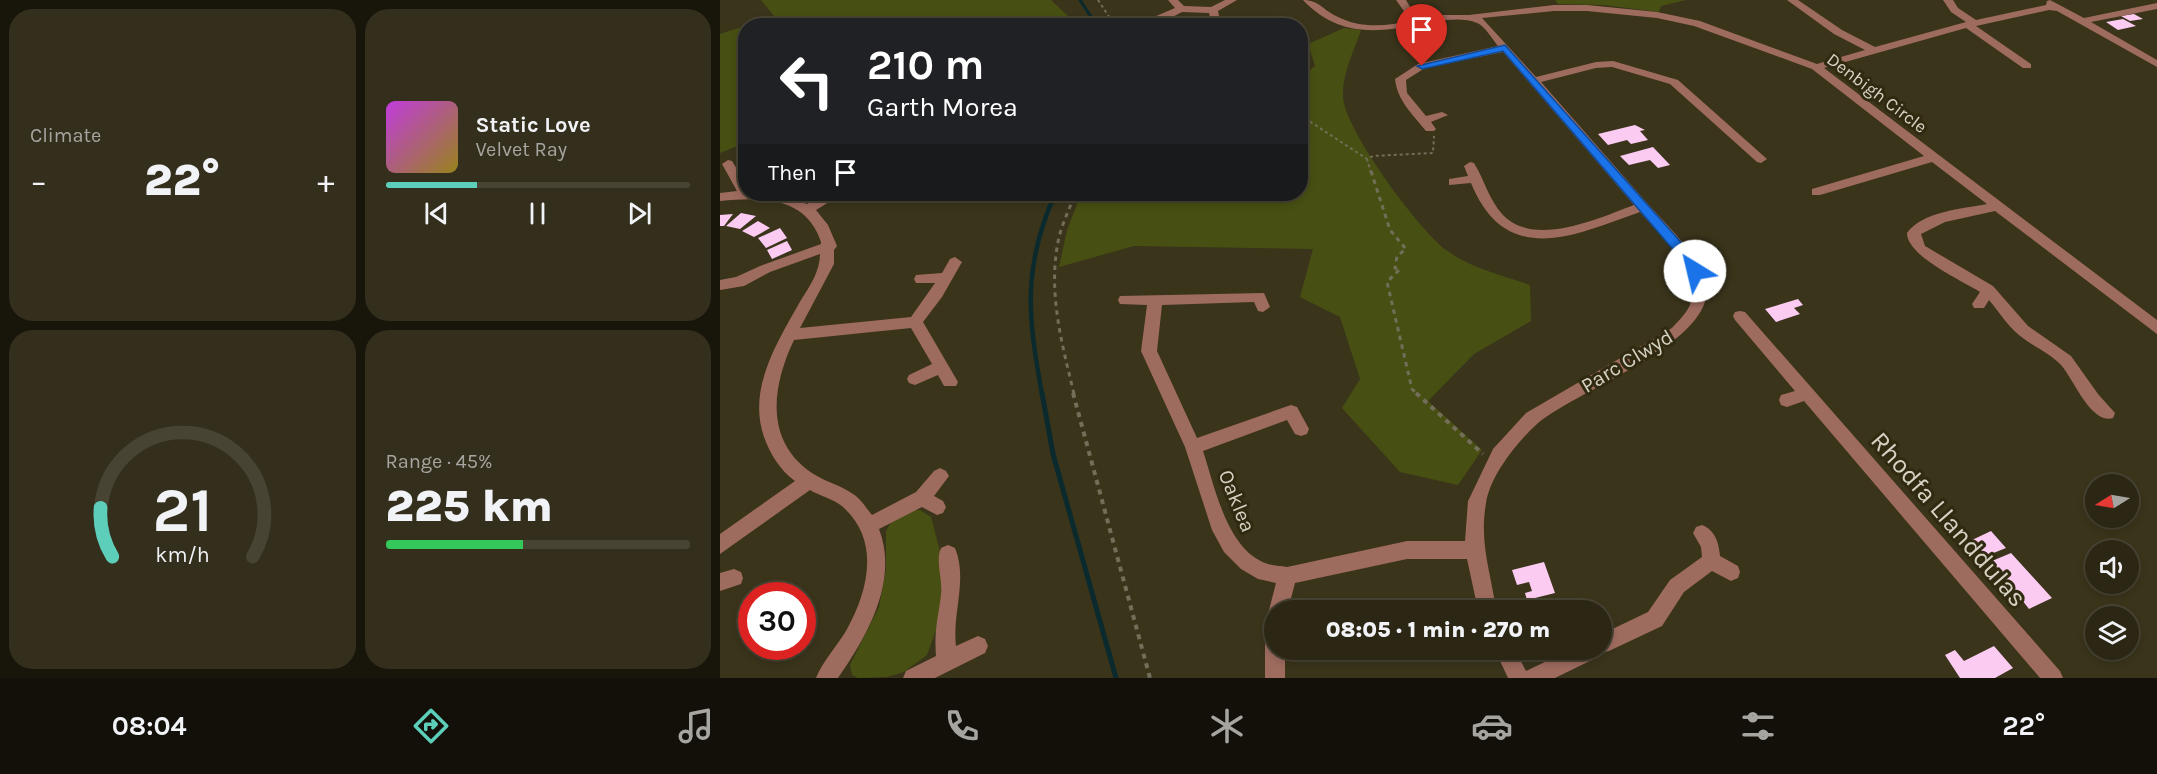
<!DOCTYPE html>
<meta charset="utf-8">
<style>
body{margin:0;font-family:Karla,sans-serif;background:#342f1d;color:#f1f3f6;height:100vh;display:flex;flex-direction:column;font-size:22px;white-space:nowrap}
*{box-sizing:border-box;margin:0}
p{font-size:20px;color:#a6a5a0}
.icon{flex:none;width:33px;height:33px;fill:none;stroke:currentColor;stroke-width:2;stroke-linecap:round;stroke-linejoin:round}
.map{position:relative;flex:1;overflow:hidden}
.sheet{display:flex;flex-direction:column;gap:9px;padding:9px;background:#18150b;width:720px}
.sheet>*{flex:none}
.top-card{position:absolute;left:18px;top:18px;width:570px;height:183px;border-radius:24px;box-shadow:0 3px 9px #0003,0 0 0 2px #484434;background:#202124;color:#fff;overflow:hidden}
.needle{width:39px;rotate:259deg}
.tools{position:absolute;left:1365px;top:474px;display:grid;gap:12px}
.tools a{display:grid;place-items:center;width:54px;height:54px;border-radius:50%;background:#2c2714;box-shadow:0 3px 9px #0003,0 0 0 2px #484434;font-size:30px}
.speed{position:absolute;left:18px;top:582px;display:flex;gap:12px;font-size:30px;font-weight:700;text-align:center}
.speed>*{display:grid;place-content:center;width:78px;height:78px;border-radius:50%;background:#2c2714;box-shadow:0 3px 9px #0003,0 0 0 2px #484434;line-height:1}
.speed .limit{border:9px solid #d22;background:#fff;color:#111}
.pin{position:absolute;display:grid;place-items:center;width:51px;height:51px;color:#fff;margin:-62px -26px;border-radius:50% 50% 50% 0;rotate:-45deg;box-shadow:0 0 6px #0007}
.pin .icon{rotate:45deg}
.me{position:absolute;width:66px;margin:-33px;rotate:324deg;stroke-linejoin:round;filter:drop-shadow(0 0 4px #0008)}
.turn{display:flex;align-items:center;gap:21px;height:126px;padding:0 30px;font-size:27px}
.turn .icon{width:78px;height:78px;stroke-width:2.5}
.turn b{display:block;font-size:42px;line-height:51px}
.then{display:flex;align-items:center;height:57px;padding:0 30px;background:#0003;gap:12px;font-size:22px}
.big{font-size:45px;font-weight:800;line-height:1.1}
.sheet .tile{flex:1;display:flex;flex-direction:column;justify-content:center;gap:9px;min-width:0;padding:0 21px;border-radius:24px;background:#342f1d}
.sheet .dial{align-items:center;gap:0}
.dial svg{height:156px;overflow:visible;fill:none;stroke:#484434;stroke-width:7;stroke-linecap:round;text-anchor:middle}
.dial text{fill:#f1f3f6;stroke:none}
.song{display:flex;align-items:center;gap:18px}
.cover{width:72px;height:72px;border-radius:9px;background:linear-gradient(135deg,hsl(290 70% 55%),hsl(50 70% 35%))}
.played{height:6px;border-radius:3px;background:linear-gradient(90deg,#5dceb9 30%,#484434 30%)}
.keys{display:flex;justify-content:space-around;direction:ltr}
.heat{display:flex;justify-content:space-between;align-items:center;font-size:33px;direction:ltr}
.charge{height:9px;border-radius:4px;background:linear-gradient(90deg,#34c759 45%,#484434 0)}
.sheet .tiles{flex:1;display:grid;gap:9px;grid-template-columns:repeat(2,1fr)}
.trip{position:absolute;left:544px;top:600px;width:348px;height:60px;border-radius:30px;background:#2c2714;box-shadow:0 3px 9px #0003,0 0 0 2px #484434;font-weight:800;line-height:60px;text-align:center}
.tab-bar{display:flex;height:96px;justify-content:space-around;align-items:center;background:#121008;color:#a6a5a0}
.tab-bar .icon{width:42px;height:42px}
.tab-bar .active{color:#5dceb9}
.tab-bar b{font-size:27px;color:#f1f3f6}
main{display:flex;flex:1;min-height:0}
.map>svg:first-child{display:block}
</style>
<main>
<section class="sheet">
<div class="tiles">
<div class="tile"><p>Climate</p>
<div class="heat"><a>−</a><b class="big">22°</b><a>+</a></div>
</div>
<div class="tile">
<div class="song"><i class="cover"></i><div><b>Static Love</b><p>Velvet Ray</p></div></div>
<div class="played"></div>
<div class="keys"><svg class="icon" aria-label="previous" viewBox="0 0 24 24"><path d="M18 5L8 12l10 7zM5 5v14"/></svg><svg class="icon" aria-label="pause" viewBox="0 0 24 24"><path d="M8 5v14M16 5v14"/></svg><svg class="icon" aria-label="next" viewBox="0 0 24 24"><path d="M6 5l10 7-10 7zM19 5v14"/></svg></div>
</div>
<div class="tile dial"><svg viewBox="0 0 100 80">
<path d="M14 69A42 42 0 1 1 86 69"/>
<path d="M14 69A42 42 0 0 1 8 44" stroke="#5dceb9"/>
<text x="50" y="56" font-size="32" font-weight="700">21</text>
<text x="50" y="72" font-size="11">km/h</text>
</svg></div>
<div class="tile"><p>Range · 45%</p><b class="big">225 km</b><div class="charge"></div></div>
</div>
</section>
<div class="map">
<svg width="1437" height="678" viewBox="0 0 1437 678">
<rect width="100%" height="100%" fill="#3a341b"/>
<path fill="#475012" d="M41 0H331L350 18 353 25H26L54 16Z
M835 0H966L941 6 939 12 884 5 838 4Z
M25 26V143L0 153V34Z
M624 28 641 30C634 51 622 74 623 96 623 128 699 230 726 250 750 268 782 275 810 285L811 321 754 354 708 401 762 450 738 485 680 472 622 408 640 379 620 317 580 297 593 249 414 246 339 267 347 230 361 194H580L581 77 595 66 588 44Z
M190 510H200L211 517 220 551 224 607 207 655 184 672 167 677 138 678 132 675 130 665 159 607 166 570V531L171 522Z"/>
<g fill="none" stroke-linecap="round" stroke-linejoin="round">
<path stroke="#0b2a2e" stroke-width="3" d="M360 0 377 26"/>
<path stroke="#0b2a2e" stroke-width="4.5" d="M322 394C308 317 302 268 335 194"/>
<path stroke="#0b2a2e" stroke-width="5" d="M322 393 333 454 396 678"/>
</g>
<path fill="#fbcbf1" d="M1414 14 1423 19 1410 21 1401 16Z
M1403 19 1416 26 1398 30 1386 22Z
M915 125 925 130 920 131 928 140 911 144 907 140 888 145 878 134Z
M933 147 950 165 938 168 930 160 909 165 900 156Z
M21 213 36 216 20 229 6 226Z
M13 214 4 226H0V215Z
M38 221 50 228 34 237 22 231Z
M60 228 67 238 46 248 38 238Z
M67 241 72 250 52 259 47 250Z
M1078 299 1083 305 1074 308 1080 314 1056 322 1045 309Z
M1271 531 1286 548 1266 556 1252 540Z
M1291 553 1332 598 1309 609 1272 561Z
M824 562 835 593 807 600 805 593 812 591 809 582 797 585 792 570Z
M1274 646 1293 668 1275 678H1240L1225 655 1235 650 1244 661Z"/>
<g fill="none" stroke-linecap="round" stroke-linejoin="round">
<path stroke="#736e59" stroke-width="2" stroke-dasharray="3 3" stroke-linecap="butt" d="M378 0 395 26
M580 47 589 46
M580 115 647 159
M651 173 647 159 653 156 713 153 714 136"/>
<path stroke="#736e59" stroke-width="3" stroke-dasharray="4.5 4.5" stroke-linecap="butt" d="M651 171 670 230 686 249 677 256 675 268 680 269 667 282 692 389 697 394
M354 394C342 344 328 294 338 242 341 226 349 210 355 194"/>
<path stroke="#736e59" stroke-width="4" stroke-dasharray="5 5" stroke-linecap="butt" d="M353 393 430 678
M696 393 763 454"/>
<path fill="#9e6b5f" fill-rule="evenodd" d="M448 0H458L464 6 491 7 505 0H517L498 11 500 20 508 26 491 23 489 13 462 12 435 26H425L427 20 455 8Z
M583 0C599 0 603 10 616 16 640 29 666 26 691 21L676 0H686L697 19 720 15H749L834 5H867L937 12 980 21 1097 64 1145 50 1114 34 1067 0H1078L1122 30 1155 47 1246 22 1231 12 1223 0H1233L1238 8 1256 20 1326 5 1327 1 1330 0 1364 18 1437 3V9L1371 22 1437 60V67L1337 11 1329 10 1256 26 1311 64V68H1303L1246 28 1104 68 1437 320V334L1275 211 1225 222 1201 234 1205 246 1273 286 1308 326 1351 356 1378 394 1395 413 1393 418C1371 425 1353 378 1341 365 1330 353 1312 346 1299 335 1288 326 1279 312 1269 300L1264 308H1254L1252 304 1260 292C1241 280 1187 256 1187 233 1203 211 1242 209 1267 204L1212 162 1100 195H1092V189L1204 156 1092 69 974 26 937 18 867 11H834L762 18 816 77 876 62 893 61 958 80 1047 159 1041 163 1037 162 950 84 892 67 876 68 821 82C856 122 891 162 926 202 947 226 976 251 985 282 1003 340 852 392 817 424 797 442 770 476 766 503 759 544 771 572 776 610H758L747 559H687L575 583 568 610H555V618L549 610 556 583 538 579 521 569 504 552 492 530 465 447 421 351 427 305 400 304 398 300 400 296 544 293 550 307 543 312 538 311 534 302 442 305 437 351 477 438 571 405 577 407 589 429 587 434 581 436 575 434 567 420 483 451C495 487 507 551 548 564 554 566 561 566 567 567L687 541H745L748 501 751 495 773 449 806 413 952 328C959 320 968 312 971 302 981 272 938 233 920 212 855 235 786 269 751 183L729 185V179L748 176 744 166 750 162 754 163C765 181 769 200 783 215 815 248 879 218 914 205L783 52 705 68 686 80 687 93 706 116 722 112 728 115 711 122 716 129 714 131H706C693 115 677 100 675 79L698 64 778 46C773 40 765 26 757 23 743 17 725 20 711 22 663 32 621 40 583 0Z
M8 160 12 161 26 184V194H58L87 204 107 194H122L96 210 108 225 117 246 114 250V264L80 328 191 317 215 283H196L194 279 196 275 222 273 230 259 235 257 242 262 222 297 203 322 238 382 236 386H224L218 375 195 385 189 383 187 379 189 375 212 364 191 328 74 340C52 386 44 441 92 473 105 482 121 485 133 494 141 499 146 508 152 515L196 492 214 471 220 468 226 471 229 476 214 496 223 501 226 507 223 513 217 515 202 507 159 529C179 581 147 636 118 678H96C103 661 116 647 126 631 148 592 161 541 123 507 114 499 100 496 90 490L0 554V534L75 481C60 470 50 454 44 437 27 388 58 341 81 300 90 286 100 271 100 254L50 272 24 286 0 290V280L16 277 40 266 101 244V242C86 196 42 197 0 201V193L17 191 2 164Z
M1020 311 1025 312 1340 671 1343 678H1320L1084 401 1067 407 1061 405 1059 400 1061 395 1075 391 1015 320 1013 316 1015 312Z
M982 525C995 530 999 543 1000 556L1018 566 1020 572 1018 578 1011 581 992 571 964 592 942 626 889 651 880 653 878 657 835 678H788L775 650H795L806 671 850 650H882V634L928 612 950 580 982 557 981 547 973 533 976 527Z
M228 545 235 548C248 579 232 614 236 646L258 636 265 639 268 646 265 653 215 678H183L186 671 216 656C214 630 218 619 221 595 223 579 215 562 221 548Z
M14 569 21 572 23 578 21 584 0 591V573Z
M555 634V650H565V678H545V644L548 637Z"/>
</g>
<path fill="#1a73e8" stroke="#114b97" stroke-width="1.5" d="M785 45 966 248 981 271 980 274H971L957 254 783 51 702 69 697 66Z"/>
<g text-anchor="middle" stroke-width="6" stroke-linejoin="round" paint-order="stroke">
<g font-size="18" fill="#d5d2c3" stroke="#302a11">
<text transform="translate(1157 93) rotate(37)" y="6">Denbigh Circle</text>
</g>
<g font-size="21" fill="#d5d2c3" stroke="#302a11">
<text transform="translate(907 361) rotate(-31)" y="7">Parc Clwyd</text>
<text transform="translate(517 501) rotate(68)" y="7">Oaklea</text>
</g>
<g font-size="26" fill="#d5d2c3" stroke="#302a11">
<text transform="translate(1229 519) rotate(49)" y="9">Rhodfa Llanddulas</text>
</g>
</g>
</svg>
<div class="tools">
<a><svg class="needle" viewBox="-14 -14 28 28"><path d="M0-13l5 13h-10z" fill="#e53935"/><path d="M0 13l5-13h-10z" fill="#a6a5a0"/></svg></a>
<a><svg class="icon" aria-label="sound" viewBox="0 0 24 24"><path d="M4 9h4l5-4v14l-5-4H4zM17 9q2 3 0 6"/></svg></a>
<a><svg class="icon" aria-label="layers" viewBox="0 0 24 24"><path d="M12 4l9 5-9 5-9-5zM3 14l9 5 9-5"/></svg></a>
</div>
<div class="speed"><div class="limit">30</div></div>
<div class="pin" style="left:702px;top:66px;background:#d93025"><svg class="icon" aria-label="arrive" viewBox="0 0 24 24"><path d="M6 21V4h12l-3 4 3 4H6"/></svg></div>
<svg class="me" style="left:975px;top:271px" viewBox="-20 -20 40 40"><circle r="19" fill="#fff"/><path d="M0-13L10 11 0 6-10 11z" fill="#1a73e8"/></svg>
<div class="trip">08:05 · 1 min · 270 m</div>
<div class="top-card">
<div class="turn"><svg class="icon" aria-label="left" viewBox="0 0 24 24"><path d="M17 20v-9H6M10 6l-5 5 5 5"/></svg><div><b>210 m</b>Garth Morea</div></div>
<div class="then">Then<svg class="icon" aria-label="arrive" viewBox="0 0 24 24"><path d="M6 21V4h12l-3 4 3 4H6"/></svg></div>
</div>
</div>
</main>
<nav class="tab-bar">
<b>08:04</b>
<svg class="icon active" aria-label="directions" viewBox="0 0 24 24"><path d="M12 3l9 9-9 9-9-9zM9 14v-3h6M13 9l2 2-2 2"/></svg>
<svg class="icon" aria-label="music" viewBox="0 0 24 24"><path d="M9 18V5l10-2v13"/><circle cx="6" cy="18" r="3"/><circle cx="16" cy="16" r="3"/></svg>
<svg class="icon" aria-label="phone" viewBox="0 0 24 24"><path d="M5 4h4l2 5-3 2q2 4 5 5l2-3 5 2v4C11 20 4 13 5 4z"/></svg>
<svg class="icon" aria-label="climate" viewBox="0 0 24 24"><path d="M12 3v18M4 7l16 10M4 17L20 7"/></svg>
<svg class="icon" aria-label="car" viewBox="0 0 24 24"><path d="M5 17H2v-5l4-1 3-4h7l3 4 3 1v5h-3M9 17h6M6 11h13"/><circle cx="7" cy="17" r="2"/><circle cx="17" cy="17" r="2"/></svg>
<svg class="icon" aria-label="filters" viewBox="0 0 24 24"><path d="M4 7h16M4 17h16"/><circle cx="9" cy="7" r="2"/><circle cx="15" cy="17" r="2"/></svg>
<b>22°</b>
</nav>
